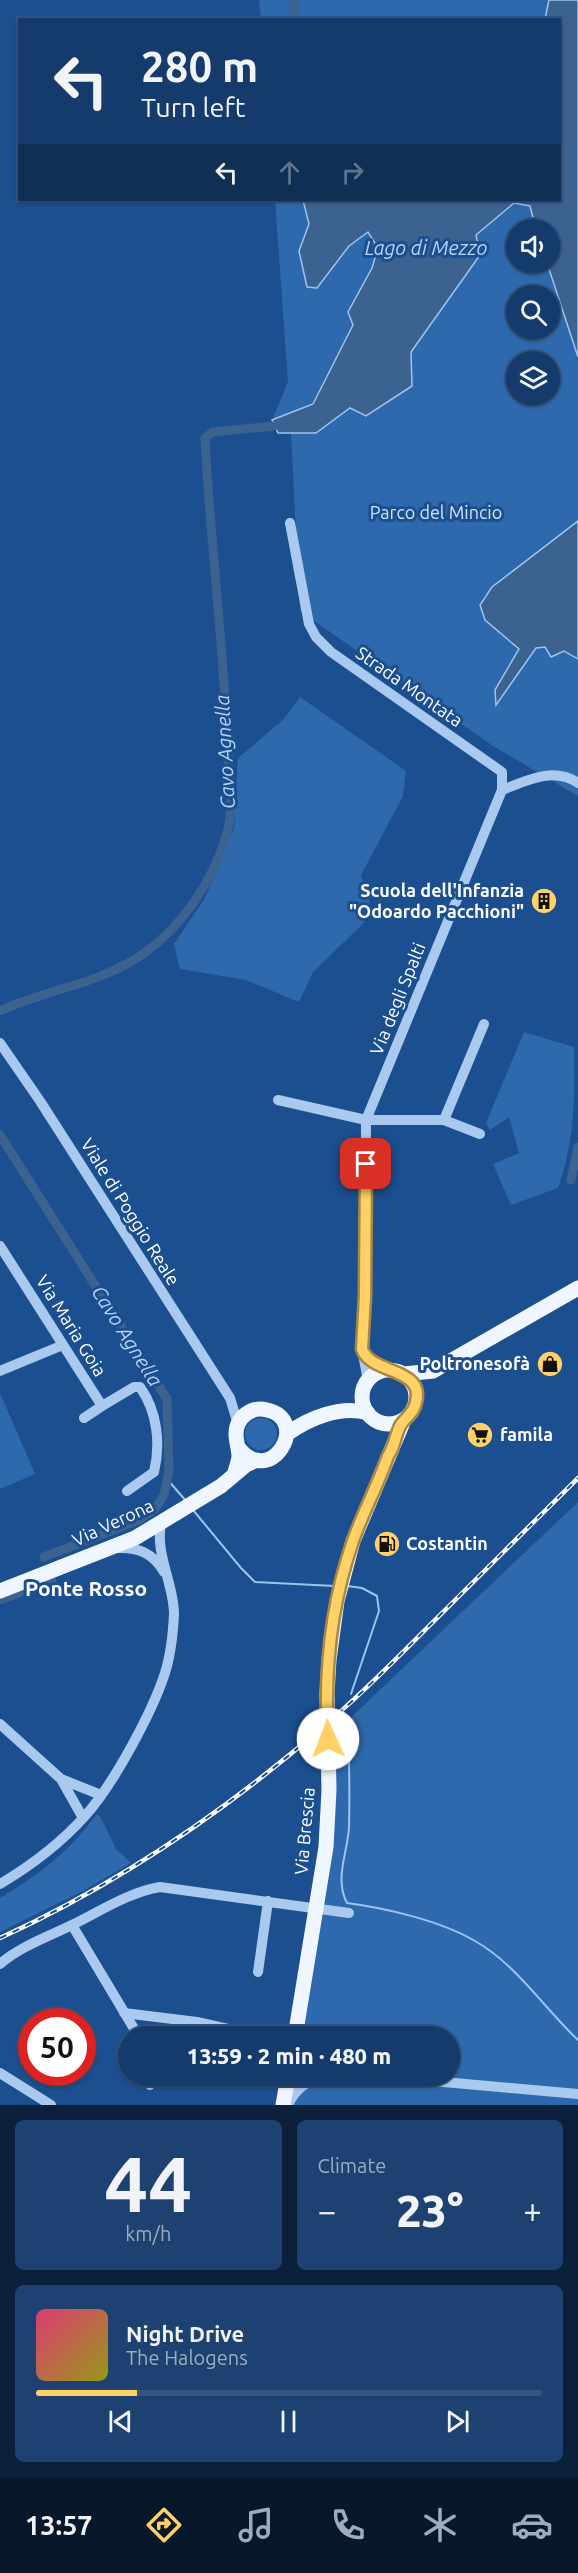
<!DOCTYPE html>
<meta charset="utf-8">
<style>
body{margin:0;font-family:Ubuntu,sans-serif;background:#1d4271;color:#f1f3f6;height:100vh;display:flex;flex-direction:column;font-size:22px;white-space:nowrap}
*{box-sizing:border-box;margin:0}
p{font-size:20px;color:#9dadc1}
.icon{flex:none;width:33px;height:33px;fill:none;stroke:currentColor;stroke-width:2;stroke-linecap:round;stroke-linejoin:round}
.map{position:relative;height:2105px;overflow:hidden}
.drawer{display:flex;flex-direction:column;gap:15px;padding:15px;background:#0b203b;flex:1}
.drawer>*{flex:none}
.banner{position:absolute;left:18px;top:18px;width:543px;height:183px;border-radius:0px;box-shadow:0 2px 4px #0004,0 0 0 2px #33557e;background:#143b6b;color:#f1f3f6;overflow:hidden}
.fabs{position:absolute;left:506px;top:219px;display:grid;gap:12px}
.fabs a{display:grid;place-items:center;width:54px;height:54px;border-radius:50%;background:#143b6b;box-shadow:0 2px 4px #0004,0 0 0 2px #33557e;font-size:30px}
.speed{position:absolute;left:18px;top:2008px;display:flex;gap:12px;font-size:30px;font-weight:700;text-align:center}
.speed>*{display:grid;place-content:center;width:78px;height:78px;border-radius:50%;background:#143b6b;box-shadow:0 2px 4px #0004,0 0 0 2px #33557e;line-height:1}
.speed .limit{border:9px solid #d22;background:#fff;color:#111}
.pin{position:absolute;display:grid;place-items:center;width:51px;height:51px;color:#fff;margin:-26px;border-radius:12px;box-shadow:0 3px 9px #0006}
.me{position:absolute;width:66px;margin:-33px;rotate:358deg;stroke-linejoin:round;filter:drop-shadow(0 0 4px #0008)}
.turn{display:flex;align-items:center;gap:21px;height:126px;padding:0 24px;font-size:27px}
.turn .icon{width:78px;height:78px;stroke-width:2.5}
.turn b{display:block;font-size:42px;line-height:51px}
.lanes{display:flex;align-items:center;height:57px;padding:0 24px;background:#0003;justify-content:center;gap:30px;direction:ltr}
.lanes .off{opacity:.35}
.big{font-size:45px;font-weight:800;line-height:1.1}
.drawer .card{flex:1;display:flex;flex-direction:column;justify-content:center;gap:9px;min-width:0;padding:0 21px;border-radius:9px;background:#1d4271}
.drawer .dial{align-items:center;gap:0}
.dial b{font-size:78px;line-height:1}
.song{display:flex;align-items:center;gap:18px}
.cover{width:72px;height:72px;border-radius:9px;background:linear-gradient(135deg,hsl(340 70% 55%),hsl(60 70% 35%))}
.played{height:6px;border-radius:3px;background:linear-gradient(90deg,#ffd166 20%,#33557e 20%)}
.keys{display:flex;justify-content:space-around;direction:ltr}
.heat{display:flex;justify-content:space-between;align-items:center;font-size:33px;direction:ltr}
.drawer .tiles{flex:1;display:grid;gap:15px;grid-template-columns:1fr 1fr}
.card:last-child{grid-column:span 2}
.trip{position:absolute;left:118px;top:2026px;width:342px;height:60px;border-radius:30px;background:#143b6b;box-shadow:0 2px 4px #0004,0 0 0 2px #33557e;font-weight:800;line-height:60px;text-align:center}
.menu{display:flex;height:96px;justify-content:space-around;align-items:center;background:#08182b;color:#9dadc1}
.menu .icon{width:42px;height:42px}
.menu .active{color:#ffd166}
.menu b{font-size:27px;color:#f1f3f6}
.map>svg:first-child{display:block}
</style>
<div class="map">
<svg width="578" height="2105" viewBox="0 0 578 2105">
<rect width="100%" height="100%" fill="#1b4f8f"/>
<path fill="#2e69ad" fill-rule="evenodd" d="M259 0H578V796L493 746 300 611 290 414 272 420 288 382 275 200H560V20L261 19ZM516 230H549V262H516ZM516 296H549V328H516ZM516 362H549V394H516Z
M300 697 406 771 403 796 361 875 373 914 313 972 299 1002 246 980 180 969 174 944 205 898 234 828 238 758 283 720Z
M524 1032 574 1047C575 1097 575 1140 558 1188L511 1205 493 1164 519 1153 509 1117 490 1130 486 1123Z
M0 1393 35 1474 0 1489Z
M245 1434a16 16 0 1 1 32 0a16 16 0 1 1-32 0Z
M578 1502V2105H283L288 2076H450V2037H294L322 1870 328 1739Z
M97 1814 101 1818 116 1849 131 1863 83 1891 0 1932V1898C44 1871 65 1855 97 1814Z"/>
<path fill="#3c6290" stroke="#9cc4f0" stroke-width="1.5" d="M549 0H578V357L547 263 549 230 536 229 530 206 514 203 476 235 480 255 411 352 412 386 366 416 350 408 316 433H278L272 420 313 404 353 325 348 312 372 268 378 248 368 232 349 246 317 288 307 287 299 251 309 224 303 200H560V20L545 19Z
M578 521V659L564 651 551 657 545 647 536 648 496 705 495 690 519 649 485 620 480 605 492 587Z"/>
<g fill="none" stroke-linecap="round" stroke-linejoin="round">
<path stroke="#9cc4f0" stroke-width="2" d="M167 1479 186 1501
M193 1510 241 1568 255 1582 335 1586
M347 1586 362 1588 377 1596 379 1611 351 1694
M348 1716C349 1753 350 1790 349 1827 348 1852 334 1878 347 1903 386 1908 441 1921 475 1941 516 1964 544 2008 578 2040"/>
<path stroke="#3c6290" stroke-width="9" d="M294 0V20
M0 1011C47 989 100 984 143 954 183 926 213 881 227 833 235 806 228 766 227 738 223 638 210 538 205 438L213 432 275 426
M0 1135 167 1399 169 1470 164 1495 155 1509 139 1520 44 1557
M571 1180 578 1147
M0 1600 52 1581"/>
<path stroke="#a9c9ee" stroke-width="10" d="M290 523 309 624 316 637 331 652 502 772V790C526 781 554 766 578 783
M0 1043 40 1101 230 1398 238 1424
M278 1100 366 1120H444L480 1134
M444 1120 484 1024
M0 1246 102 1406 84 1418
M364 1355 388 1370
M0 1371 63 1345
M368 1381 361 1343 365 1312 366 1120 502 790
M102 1406 134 1387H140C157 1411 161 1443 154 1472L127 1491
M117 1548C138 1547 153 1553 164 1572
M0 1724 61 1779 101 1795
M61 1779 83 1818
M0 1884C32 1865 60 1844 85 1816 113 1785 152 1713 165 1673 171 1654 173 1634 174 1614 174 1584 155 1555 161 1524
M72 1925 139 2037
M0 1964C21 1946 50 1936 74 1924 102 1910 130 1892 160 1887L349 1913
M258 1972 268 1901
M124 2013 197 2022 264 2037
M0 2073 51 2105
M149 2076 150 2085
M264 2076V2080
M377 2076 578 2094
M288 2105C295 2089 306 2082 322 2076"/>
<path stroke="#f0f6ff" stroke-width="15" d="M362 1397a27 27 0 1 1 54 0a27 27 0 1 1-54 0Z
M404 1374 433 1371 578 1288
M287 1434C309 1418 341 1405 368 1413
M234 1475C236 1469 238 1463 239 1457 239 1449 236 1442 236 1434 236 1417 252 1406 267 1410 312 1420 270 1490 238 1447
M0 1591 135 1538 221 1486 246 1465 257 1460
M295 2037 326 1847 329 1790 327 1693 329 1660 337 1601 353 1541 404 1420
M283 2105 288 2076"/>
<g stroke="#fff" stroke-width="4.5">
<path id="rail" d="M0 1938C118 1884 227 1810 325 1725 362 1694 396 1659 430 1625 479 1576 529 1527 578 1478"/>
</g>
<use href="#rail" stroke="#1b4f8f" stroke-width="2" stroke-dasharray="7" stroke-linecap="butt"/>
</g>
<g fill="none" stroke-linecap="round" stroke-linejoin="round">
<g stroke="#a68842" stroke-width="15">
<path id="route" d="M328 1739C324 1673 331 1604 353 1541 363 1512 378 1485 388 1456 395 1446 395 1436 400 1426 404 1419 411 1415 414 1408 431 1366 371 1376 362 1349L365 1296 366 1164"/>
</g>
<use href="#route" stroke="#ffd166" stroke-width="10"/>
</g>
<defs>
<g id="building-disc" transform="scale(1.35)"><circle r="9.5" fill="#ffd166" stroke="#1b4f8f"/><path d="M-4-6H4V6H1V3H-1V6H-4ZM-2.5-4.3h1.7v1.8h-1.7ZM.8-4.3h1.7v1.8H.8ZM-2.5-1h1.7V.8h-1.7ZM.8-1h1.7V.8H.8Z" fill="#111"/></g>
<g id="shop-disc" transform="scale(1.35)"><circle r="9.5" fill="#ffd166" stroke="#1b4f8f"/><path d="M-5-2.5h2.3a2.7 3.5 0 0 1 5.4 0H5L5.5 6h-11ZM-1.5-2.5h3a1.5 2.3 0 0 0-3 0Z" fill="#111"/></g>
<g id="supermarket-disc" transform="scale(1.35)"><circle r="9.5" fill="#ffd166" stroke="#1b4f8f"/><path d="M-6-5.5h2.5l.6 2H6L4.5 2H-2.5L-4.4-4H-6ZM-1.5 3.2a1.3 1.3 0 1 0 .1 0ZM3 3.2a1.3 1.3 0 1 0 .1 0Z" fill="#111"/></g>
<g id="fuel-disc" transform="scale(1.35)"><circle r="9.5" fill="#ffd166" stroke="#1b4f8f"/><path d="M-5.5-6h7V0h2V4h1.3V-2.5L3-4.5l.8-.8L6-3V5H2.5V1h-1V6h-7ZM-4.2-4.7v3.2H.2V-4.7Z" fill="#111"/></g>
</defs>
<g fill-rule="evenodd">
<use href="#building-disc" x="544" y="901"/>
<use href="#shop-disc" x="550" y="1364"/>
<use href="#supermarket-disc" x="480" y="1435"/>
<use href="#fuel-disc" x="387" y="1544"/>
</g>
<g text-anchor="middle" stroke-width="6" stroke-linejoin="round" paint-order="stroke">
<g font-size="18" fill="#cfe3fa" stroke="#1b4f8f">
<text x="436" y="519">Parco del Mincio</text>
</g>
<g font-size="18" fill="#fff" stroke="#1b4f8f">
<text transform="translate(409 687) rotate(35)" y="6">Strada Montata</text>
<text transform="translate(398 999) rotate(-68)" y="6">Via degli Spalti</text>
<text transform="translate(130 1212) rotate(58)" y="6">Viale di Poggio Reale</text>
<text transform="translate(71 1326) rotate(58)" y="6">Via Maria Goia</text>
<text transform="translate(113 1523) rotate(-25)" y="6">Via Verona</text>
<text transform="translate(305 1831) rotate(-85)" y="6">Via Brescia</text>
</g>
<g font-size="18" font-weight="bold" fill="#fff" stroke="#1b4f8f" text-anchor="end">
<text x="524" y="897">Scuola dell'Infanzia<tspan x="524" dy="21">"Odoardo Pacchioni"</tspan></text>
<text x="530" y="1370">Poltronesofà</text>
<text x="500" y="1441" text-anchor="start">famila</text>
<text x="406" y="1550" text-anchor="start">Costantin</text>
</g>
<g font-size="20" font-style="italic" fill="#b5d3f5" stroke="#1b4f8f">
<text x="426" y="255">Lago di Mezzo</text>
<text transform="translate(225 752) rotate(-93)" y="7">Cavo Agnella</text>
<text transform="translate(127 1336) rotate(58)" y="7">Cavo Agnella</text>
</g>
<g font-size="21" font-weight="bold" fill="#fff" stroke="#1b4f8f">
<text x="86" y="1596">Ponte Rosso</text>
</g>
</g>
</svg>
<div class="fabs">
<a><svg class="icon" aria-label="sound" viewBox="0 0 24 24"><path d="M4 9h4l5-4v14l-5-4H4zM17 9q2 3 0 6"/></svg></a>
<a><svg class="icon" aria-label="search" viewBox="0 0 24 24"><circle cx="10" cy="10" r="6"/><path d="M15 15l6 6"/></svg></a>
<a><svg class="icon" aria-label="layers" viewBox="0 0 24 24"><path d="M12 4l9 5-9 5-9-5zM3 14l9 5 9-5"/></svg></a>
</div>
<div class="speed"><div class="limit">50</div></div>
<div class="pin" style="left:366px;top:1164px;background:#d93025"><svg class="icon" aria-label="arrive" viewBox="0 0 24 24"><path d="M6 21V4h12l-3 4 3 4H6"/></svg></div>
<svg class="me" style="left:328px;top:1739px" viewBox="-20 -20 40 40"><circle r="19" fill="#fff"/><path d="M0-13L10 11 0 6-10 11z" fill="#ffd166"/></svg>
<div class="trip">13:59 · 2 min · 480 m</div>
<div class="banner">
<div class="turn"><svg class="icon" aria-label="left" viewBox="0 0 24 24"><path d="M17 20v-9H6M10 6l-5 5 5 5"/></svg><div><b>280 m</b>Turn left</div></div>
<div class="lanes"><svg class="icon" aria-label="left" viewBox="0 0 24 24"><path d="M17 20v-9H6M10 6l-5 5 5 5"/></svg><svg class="icon off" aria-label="ahead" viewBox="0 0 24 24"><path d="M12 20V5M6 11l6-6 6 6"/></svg><svg class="icon off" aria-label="right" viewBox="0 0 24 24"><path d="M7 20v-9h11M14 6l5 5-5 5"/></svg></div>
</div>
</div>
<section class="drawer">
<div class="tiles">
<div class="card dial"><b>44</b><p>km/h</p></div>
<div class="card"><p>Climate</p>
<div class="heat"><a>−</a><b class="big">23°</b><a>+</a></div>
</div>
<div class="card">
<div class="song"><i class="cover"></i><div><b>Night Drive</b><p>The Halogens</p></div></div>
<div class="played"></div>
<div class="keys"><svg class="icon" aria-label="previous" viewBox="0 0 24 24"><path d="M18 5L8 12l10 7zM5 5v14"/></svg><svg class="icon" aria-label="pause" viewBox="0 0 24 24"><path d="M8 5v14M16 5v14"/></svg><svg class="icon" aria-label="next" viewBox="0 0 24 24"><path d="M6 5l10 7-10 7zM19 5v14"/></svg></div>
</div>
</div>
</section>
<nav class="menu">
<b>13:57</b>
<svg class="icon active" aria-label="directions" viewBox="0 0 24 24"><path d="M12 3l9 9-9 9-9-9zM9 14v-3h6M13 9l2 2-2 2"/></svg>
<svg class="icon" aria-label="music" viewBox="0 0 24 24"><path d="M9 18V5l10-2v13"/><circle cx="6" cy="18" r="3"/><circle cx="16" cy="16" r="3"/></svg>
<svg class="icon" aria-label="phone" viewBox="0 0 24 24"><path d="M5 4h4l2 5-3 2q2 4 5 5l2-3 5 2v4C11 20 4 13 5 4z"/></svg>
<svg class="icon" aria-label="climate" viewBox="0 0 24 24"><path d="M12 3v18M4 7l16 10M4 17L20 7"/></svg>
<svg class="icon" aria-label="car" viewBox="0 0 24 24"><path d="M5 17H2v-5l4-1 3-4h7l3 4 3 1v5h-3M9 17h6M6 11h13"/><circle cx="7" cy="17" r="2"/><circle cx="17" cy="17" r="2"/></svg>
</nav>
